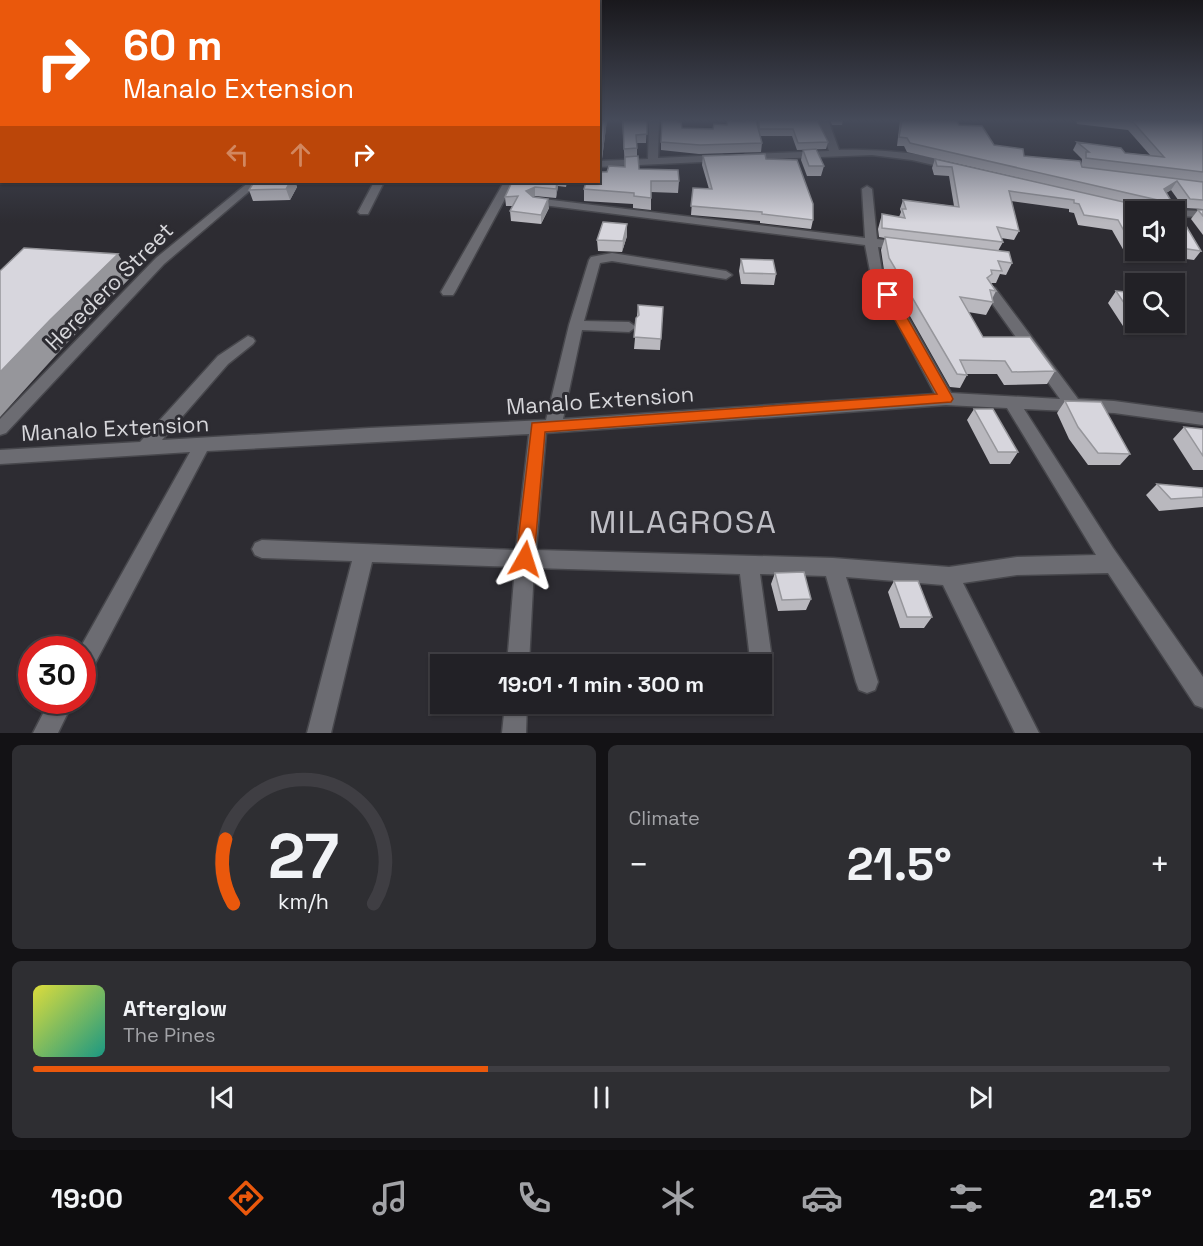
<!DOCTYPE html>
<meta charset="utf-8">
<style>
body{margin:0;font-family:"Space Grotesk",sans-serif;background:#2e2e32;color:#f1f3f6;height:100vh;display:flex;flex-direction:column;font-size:22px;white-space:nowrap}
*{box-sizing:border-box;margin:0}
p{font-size:20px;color:#a2a3a7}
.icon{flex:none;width:33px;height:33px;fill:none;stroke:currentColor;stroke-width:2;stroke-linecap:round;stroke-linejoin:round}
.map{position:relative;height:733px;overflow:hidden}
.side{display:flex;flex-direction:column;gap:12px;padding:12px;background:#131215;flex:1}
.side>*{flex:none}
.banner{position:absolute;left:0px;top:0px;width:600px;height:183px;box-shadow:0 2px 4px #0004,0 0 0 2px #3f3e43;background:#ea580c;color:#fff;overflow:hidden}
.tools{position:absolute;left:1125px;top:201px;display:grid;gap:12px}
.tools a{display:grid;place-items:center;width:60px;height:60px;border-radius:0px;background:#222126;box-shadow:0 2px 4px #0004,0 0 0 2px #3f3e43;font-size:30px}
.speed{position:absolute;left:18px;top:636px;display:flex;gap:12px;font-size:30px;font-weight:700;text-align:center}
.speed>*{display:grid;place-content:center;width:78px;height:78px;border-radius:50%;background:#222126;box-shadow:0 2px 4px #0004,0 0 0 2px #3f3e43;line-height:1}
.speed .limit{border:9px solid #d22;background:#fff;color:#111}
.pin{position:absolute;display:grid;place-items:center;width:51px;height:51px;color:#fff;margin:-26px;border-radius:12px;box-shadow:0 3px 9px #0006}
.me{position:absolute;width:66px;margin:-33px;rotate:6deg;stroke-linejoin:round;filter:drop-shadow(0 0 4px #0008)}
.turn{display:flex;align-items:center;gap:21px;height:126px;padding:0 24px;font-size:27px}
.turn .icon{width:78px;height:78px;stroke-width:2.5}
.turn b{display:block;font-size:42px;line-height:51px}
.lanes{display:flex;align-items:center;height:57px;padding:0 24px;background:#0003;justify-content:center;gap:30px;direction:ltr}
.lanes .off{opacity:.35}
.big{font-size:45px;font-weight:700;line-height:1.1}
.side .card{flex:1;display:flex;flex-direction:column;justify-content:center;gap:9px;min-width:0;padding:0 21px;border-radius:9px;background:#2e2e32}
.side .dial{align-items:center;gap:0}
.dial svg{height:156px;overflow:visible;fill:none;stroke:#3f3e43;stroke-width:7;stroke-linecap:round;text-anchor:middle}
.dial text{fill:#f1f3f6;stroke:none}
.song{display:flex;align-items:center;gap:18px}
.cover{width:72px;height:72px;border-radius:9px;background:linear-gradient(135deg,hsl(60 70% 55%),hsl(170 70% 35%))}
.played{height:6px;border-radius:3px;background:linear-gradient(90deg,#ea580c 40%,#3f3e43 40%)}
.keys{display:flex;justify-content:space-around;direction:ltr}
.heat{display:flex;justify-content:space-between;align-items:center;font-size:33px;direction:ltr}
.side .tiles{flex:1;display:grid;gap:12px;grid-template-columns:1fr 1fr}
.card:last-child{grid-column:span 2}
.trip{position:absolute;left:430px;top:654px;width:342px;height:60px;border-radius:0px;background:#222126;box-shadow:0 2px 4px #0004,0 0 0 2px #3f3e43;font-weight:700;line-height:60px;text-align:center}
.tab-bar{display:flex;height:96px;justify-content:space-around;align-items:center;background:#0e0d0f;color:#a2a3a7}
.tab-bar .icon{width:42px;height:42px}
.tab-bar .current{color:#ea580c}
.tab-bar b{font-size:27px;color:#f1f3f6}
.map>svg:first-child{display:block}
</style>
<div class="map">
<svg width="1203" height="733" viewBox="0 0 1203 733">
<rect width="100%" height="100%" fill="#2d2c32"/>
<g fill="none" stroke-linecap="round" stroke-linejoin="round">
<g stroke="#47474c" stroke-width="3">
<path id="minor" d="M649 120H659L658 158 722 155 727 158 722 161 598 167V161L648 159Z
M818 120H828L839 150C865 149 940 152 960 167L955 170 912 160 872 155 746 160 741 157 746 154 829 151Z
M0 176 2 182H5H0Z
M249 182H260L164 264 6 433 0 435V419L156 258Z
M374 182H384L368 214H360L358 212Z
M504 182H514L455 292 453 295H443L441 292Z
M867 186 872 189 877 239 902 242 908 246 902 250 878 247 882 271 951 393 1060 399 983 291 990 287 995 288 1078 399 1114 401 1203 413V425L1114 413 1024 409 1113 548 1203 677V708L1195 705 1108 573 1017 575 963 583 1039 733H1015L943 585 846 577 878 682 875 690 867 693 859 690 856 682 826 576 760 574 772 659 769 667 762 670V664H752L750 659 740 574 534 568 529 664H507L515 567 372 562 331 733H307L352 561 262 558 255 555 252 549 255 543 262 540 516 550 529 434 207 451 90 673 82 676V650H79L190 452 0 464V450L140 442 218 356 248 336 253 338 255 341 253 344 228 364 162 440 369 428 546 420 569 325 589 260 591 257 612 253 726 271 732 275 726 279 612 261 600 263 584 321 629 322 636 327 629 332 582 330 563 419 935 394 870 271 865 245 535 204 529 201 535 198 865 238 862 189ZM946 405 1007 408 1096 555 1017 557 949 567 833 558 536 550 546 433Z
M1174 210 1203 211V217L1174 216V212H1169Z
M50 700H74L58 733H33Z
M505 704H527L526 733H502Z"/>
</g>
<use href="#minor" fill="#6c6c72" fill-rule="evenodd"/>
</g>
<path fill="#b9b8be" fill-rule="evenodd" d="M598 120H607L602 159H598Z
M622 120H647L646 143H637V156L639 169 679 181 678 193 651 192V210L633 208V204L584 201V189L607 172 625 167Z
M661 120 678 122 682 128 713 129 727 125 743 122V120H756L758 126 759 120H817L828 142 826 149 797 150 792 136H760L762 143 761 152 699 154 661 150Z
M830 120H843L842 125H832Z
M900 120H956L959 125 994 145 1024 156 1081 166 1082 159 1073 150 1077 142 1125 153 1150 155 1128 130 1077 124 1076 120H1203V182L1081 167 1203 182V209L1184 208 1171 190 1166 193 1201 251 1194 260 1124 251 1112 230 1078 225 1074 213 1069 212V209L1011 201 1019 231 1014 240 1001 238 1003 242 998 251 1012 263 1006 275 1000 274 996 283H991L996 291 992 299 993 302 986 315 968 312 983 337 1055 371 1047 384 1004 385 997 374H966L967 375 960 388 950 387 884 270 881 250 885 238 879 237 878 229 882 214 899 217 901 212 900 209 903 200 954 206 949 176 934 175 932 168 935 159 1075 191 907 152 904 146H897ZM1136 212H1174V250H1136Z
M803 150 824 166 821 176H807L801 160Z
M703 156 766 159 813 220 811 229 760 223V221L691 215 693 188 709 189 702 165Z
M254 182H295L297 187 290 200 253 201 249 190Z
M512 182H567L566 187 558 186 556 198 535 196 533 197 549 208 541 224 511 221 510 211 513 206H506L505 197Z
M1198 210H1203V235L1191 219Z
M627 224V236L622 252 598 251 597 240Z
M741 259 776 274 774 285 741 284 739 271Z
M1116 291 1136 293V322H1166L1160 330 1123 326 1108 303Z
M638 305 663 307 660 350 634 349Z
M1065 401 1130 454 1120 465H1088L1069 439 1057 413Z
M974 409 1018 452 1010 464H990L967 420Z
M1184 427 1203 429V470H1193L1173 439Z
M1157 484 1203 488V507L1159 511 1146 495Z
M775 573 811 599 806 610 778 611 771 584Z
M894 581 932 617 924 628H900L888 592Z"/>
<path fill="#96969b" d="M606 120H607L602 159V150Z
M1177 181 1171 190 1158 198 1164 189Z
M290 182H295L297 187 290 200 286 189Z
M557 182 558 186 556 198V189Z
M535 187V196L527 200 526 191Z
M548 199 549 208 541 224V215Z
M627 224V236L622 252 623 241Z
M118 254 132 276 67 343 0 417V372L50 320Z"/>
<path fill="#d7d6dd" stroke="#96969b" stroke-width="1.5" d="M598 120H606L602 150H598Z
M623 120H647V134L636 135 637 148 624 149Z
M662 120H678V122H681L682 128 713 129 714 124 727 125 728 120 745 122V120H756L762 143 700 145 661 142Z
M759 120H817L828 142 798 143 793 129H759Z
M902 120H956L959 125 982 126 994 145 1023 149 1024 156 1080 161 1082 167 1203 182V200L1190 199 1177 181 1164 189 1201 251 1174 247V212H1136V242H1130L1118 220 1084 215 1079 204 1074 203V200L1009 191 1019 231 997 227 1003 242 882 228V214L905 218 902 209H906L903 200 959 207 952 167 937 166 935 159 1141 206 1163 203 1162 201 910 143 907 138 899 137Z
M1121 120H1199L1203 124V172L1086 158V152H1089L1077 142 1121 148 1125 153 1164 157 1133 122Z
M816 149 824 166H809L803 150Z
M765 154 766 159 797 160 813 204V220L762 214V212L691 206 693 188 712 189 703 156Z
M638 156 639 169 678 170 679 181H651V198L634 196V193L584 189 586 182H598V172H607L609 166 625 167V157Z
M254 182H290L286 189 249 190Z
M512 182H557L556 189 535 187 526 191 533 197 548 199 541 215 510 211 518 196 505 197Z
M1198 210H1203V216Z
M603 222 627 224 623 241 597 240Z
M885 237 1009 252 1012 263 998 261 1002 271 991 270 992 274 987 278 996 291 990 290 993 302 960 297 983 337H1030L1055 371 1012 372 1005 361 960 360 967 375 957 374 889 258Z
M24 248 118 254 50 320 0 372V271Z
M741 259 773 260 776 274 744 273Z
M1116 291 1136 293V315H1132Z
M638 305 663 307 661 339 634 337 636 318 639 315Z
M1065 401 1101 402 1130 454 1098 453 1078 427Z
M974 409H993L1018 452H998Z
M1184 427 1203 429V456Z
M1157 484 1203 488V497L1171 499Z
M804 572 811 599 782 600 775 573Z
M894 581H918L932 617H907Z"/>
<linearGradient id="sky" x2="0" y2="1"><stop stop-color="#19181c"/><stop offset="0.54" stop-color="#464b5a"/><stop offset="1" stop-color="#464b5a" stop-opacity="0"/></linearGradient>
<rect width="1203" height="223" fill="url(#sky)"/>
<path fill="#ea580c" stroke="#983908" stroke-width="1.5" d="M888 291 894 295 951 395 953 399 951 402 545 432 534 559 531 565 525 567 519 565 516 559 532 423 937 394 881 295Z"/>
<g text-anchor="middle" stroke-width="6" stroke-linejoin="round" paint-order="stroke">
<g font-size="22" fill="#d6d6da" stroke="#2d2c32">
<text transform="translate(109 286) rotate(-45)" y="8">Heredero Street</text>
<text transform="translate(600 400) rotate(-4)" y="8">Manalo Extension</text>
<text transform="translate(115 428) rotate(-3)" y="8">Manalo Extension</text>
</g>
<g font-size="32" letter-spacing="1.5" fill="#bfbfc6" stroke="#2d2c32">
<text x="683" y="533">MILAGROSA</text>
</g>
</g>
</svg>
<div class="tools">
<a><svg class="icon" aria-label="sound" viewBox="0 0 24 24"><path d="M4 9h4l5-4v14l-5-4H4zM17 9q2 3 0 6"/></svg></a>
<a><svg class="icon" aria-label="search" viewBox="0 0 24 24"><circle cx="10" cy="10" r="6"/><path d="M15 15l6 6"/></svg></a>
</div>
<div class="speed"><div class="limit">30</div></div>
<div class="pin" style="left:888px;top:295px;background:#d93025"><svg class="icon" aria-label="arrive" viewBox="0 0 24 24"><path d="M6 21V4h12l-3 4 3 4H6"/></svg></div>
<svg class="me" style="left:525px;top:559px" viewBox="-20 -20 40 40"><path d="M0-17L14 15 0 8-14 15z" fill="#ea580c" stroke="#fff" stroke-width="4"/></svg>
<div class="trip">19:01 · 1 min · 300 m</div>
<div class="banner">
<div class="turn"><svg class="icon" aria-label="right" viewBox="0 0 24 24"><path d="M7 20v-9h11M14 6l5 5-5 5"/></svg><div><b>60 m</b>Manalo Extension</div></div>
<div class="lanes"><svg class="icon off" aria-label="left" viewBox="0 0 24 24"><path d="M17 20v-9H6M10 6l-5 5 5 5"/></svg><svg class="icon off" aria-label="ahead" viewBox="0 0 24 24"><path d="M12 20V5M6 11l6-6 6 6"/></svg><svg class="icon" aria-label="right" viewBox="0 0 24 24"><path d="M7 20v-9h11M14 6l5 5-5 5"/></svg></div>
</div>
</div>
<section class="side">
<div class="tiles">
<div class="card dial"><svg viewBox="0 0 100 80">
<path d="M14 69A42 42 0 1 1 86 69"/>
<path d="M14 69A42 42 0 0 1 10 36" stroke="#ea580c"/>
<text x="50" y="56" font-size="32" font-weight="700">27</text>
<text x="50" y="72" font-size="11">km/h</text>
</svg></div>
<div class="card"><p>Climate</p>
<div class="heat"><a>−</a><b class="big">21.5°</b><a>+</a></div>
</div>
<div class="card">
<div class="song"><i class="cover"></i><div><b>Afterglow</b><p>The Pines</p></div></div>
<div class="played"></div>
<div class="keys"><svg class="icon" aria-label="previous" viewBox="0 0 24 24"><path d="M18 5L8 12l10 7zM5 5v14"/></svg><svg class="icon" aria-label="pause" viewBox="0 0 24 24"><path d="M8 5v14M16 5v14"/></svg><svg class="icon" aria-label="next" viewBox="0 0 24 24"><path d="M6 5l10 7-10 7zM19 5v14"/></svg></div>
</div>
</div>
</section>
<nav class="tab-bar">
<b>19:00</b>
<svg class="icon current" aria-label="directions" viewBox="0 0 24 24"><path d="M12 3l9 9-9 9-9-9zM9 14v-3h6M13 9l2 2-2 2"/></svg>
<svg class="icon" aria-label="music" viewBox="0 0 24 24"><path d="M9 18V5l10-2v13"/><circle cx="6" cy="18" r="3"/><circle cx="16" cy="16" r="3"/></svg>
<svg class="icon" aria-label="phone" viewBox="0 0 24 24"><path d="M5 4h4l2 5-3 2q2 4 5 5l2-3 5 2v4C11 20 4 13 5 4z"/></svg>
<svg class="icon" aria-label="climate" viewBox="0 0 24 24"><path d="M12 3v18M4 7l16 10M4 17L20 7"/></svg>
<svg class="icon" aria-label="car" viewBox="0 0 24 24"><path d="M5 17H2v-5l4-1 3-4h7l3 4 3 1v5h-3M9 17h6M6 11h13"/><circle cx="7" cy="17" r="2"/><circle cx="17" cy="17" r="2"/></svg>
<svg class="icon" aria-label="filters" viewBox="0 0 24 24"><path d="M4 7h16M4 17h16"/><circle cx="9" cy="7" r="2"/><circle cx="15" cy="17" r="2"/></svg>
<b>21.5°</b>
</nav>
